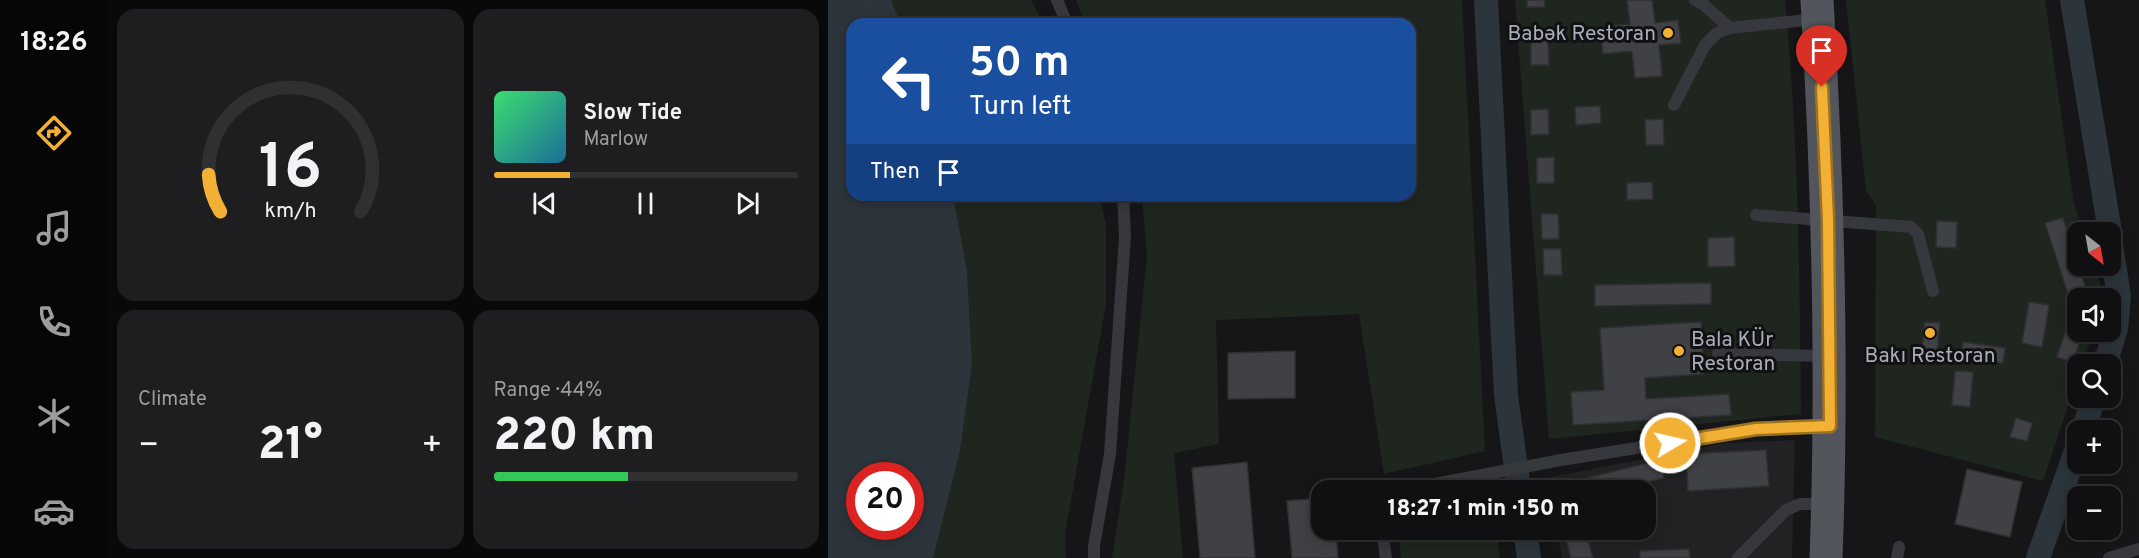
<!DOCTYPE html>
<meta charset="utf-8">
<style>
body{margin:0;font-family:Overpass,sans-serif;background:#1e1e20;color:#f1f3f6;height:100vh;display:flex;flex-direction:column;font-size:22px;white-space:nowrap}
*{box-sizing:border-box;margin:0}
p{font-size:20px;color:#9c9d9f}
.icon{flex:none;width:33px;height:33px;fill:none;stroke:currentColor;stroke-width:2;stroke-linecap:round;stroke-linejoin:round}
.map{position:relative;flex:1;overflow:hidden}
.sheet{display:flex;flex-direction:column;gap:9px;padding:9px;background:#09090a;width:720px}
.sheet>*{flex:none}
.banner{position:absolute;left:18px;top:18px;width:570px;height:183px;border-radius:18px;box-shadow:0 3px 15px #0003,0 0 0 2px #303032;background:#1a4fa0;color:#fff;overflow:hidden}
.needle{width:39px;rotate:149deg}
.fabs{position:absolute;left:1239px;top:222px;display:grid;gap:12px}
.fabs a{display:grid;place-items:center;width:54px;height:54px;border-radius:12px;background:#101012;box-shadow:0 3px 15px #0003,0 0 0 2px #303032;font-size:30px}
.speed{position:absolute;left:18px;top:462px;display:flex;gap:12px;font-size:30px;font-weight:700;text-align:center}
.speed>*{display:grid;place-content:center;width:78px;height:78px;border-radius:50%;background:#101012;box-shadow:0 3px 15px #0003,0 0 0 2px #303032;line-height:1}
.speed .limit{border:9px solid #d22;background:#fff;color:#111}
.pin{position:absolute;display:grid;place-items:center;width:51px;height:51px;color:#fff;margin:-62px -26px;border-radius:50% 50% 50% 0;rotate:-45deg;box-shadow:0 0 6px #0007}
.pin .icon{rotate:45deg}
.me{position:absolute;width:66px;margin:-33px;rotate:81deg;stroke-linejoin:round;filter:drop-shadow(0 0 4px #0008)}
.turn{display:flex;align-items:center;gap:21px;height:126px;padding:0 24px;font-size:27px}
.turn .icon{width:78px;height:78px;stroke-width:2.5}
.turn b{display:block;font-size:42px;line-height:51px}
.then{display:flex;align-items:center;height:57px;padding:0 24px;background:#0003;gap:12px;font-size:22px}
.big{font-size:45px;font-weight:800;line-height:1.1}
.sheet .tile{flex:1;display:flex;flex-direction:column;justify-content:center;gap:9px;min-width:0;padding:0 21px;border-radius:18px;background:#1e1e20}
.sheet .dial{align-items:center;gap:0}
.dial svg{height:156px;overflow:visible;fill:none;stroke:#303032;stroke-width:7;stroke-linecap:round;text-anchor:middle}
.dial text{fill:#f1f3f6;stroke:none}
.song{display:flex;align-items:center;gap:18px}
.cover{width:72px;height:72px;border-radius:9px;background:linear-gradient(135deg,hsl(140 70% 55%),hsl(200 70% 35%))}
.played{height:6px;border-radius:3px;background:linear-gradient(90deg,#f2b134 25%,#303032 25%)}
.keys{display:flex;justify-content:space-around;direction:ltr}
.heat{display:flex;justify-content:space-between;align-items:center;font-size:33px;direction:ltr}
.charge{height:9px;border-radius:4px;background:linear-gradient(90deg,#34c759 44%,#303032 0)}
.sheet .tiles{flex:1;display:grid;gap:9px;grid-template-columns:repeat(2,1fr)}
.trip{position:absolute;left:483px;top:480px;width:345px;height:60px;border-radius:18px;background:#101012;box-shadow:0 3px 15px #0003,0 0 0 2px #303032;font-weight:800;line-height:60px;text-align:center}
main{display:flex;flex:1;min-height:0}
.tabs{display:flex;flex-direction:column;width:108px;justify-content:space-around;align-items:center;background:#060607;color:#9c9d9f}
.tabs .icon{width:42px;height:42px}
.tabs .current{color:#f2b134}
.tabs b{font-size:27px;color:#f1f3f6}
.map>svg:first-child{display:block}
</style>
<main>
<nav class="tabs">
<b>18:26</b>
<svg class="icon current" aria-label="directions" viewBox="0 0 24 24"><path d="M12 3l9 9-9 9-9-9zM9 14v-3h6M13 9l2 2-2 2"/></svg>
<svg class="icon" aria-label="music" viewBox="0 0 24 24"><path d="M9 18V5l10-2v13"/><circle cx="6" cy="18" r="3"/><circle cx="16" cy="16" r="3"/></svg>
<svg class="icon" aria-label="phone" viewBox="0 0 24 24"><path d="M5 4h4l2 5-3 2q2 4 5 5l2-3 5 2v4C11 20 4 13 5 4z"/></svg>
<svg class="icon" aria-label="climate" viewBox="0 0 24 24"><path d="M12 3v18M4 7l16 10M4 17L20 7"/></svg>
<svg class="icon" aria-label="car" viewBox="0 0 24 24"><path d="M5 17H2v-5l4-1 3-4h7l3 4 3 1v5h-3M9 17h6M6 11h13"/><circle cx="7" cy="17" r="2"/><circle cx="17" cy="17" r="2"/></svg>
</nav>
<section class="sheet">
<div class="tiles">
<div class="tile dial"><svg viewBox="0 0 100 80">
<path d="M14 69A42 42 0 1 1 86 69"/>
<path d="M14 69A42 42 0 0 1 8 50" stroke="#f2b134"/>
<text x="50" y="56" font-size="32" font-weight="700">16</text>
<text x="50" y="72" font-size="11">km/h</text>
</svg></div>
<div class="tile">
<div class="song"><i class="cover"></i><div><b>Slow Tide</b><p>Marlow</p></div></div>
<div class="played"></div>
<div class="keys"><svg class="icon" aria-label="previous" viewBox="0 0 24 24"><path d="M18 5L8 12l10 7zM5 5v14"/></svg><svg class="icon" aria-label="pause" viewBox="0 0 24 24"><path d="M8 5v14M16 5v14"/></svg><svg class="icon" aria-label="next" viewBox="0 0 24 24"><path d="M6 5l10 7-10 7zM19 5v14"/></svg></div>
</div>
<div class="tile"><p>Climate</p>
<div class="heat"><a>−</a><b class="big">21°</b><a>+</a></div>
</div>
<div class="tile"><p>Range · 44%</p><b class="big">220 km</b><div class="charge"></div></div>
</div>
</section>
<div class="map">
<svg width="1311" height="558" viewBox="0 0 1311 558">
<rect width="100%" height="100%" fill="#161618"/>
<path fill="#222225" d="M967 440 964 558H734L728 530H818V490H721L718 478 897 443Z"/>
<path fill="#1e261f" d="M63 0H203L216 24H73Z
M248 0H634L657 451 556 474 531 314 388 320 391 444 346 453 355 558H284L296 480 319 256 314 195H582V24H257Z
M687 0H957C970 138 972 276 973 414L721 439Z
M1018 0H1217L1246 204 1256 232H1250V266H1266L1277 298H1250V332H1266L1254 364H1250L1249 379 1215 481 1047 437 1048 206 1038 190Z
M125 195H272L278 226V304L237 534 238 558H105L132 451 144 365 139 270Z
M570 530H668L672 558H573Z"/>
<path fill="#2c353c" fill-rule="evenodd" d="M0 0H63L73 24H24V195H125L139 270 144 365 132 451 105 558H0ZM32 476H82V526H32Z"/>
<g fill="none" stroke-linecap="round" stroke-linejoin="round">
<path stroke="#2c353c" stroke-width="24" d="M658 0 678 395 691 490
M1244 0 1282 232
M1277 364 1288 329 1291 296 1282 238
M1255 430 1266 398
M697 530 701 558
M1210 558 1250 445"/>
</g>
<path fill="#404145" stroke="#303034" stroke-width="1.5" d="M699 0H716L717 7H699Z
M799 0H824L827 23 850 20 853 43 831 45 834 76 807 78 804 51 775 54 772 27 802 24Z
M720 39 721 65H703V40Z
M772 106 773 123 748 125 747 107Z
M720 109 721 134 703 135V110Z
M835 119 836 145H818L817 120Z
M726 157V183H709V158Z
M824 182 825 199 799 200V183Z
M713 214H730L731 239H714Z
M1235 218 1261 298H1250V332H1255L1245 362 1229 357 1245 309 1217 223Z
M1109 221 1129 222 1128 248 1108 247Z
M906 237 907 266 880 267V238Z
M715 249H733L734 275H716Z
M883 283V304L767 306V285Z
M1201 302 1221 305 1214 347 1194 343Z
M873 322 876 374 817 378 818 399 901 394 903 415 745 425 743 392 776 390 772 328Z
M1097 322 1112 323 1108 361 1093 360Z
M1135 342 1177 348 1175 363 1133 358Z
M467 351V398L400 399V353Z
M1127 371 1145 372 1142 407 1124 405Z
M1188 418 1204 423 1199 441 1182 437Z
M938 450 941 486 860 491 858 454Z
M832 460 836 478 784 490H762L759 478Z
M419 462 427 558H372L364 468Z
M1139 469 1194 482 1182 537 1127 524Z
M494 498V530H508L510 558H464L459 501Z
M736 530H757L765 558H743Z
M861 549 862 558H812V551Z"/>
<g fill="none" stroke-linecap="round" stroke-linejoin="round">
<path stroke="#37383d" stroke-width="12" d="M229 0 239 24
M867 0 876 5 902 28
M846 105 877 45 889 33 902 28 989 19
M928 215 1083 227 1090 234 1105 291
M890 354 1001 356
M575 490 733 460 928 429 1000 426
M554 530 558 558
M266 558V546L282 454 297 236 295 195
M910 558 958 510 972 504H999
M1069 558 1071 547
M1281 558 1311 549"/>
<path stroke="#53555c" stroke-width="33" d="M989 0C1000 186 1005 371 998 558"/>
</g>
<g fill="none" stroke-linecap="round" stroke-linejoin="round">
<g stroke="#9d7322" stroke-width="15">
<path id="route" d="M842 443 928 429 1002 426 1000 220 994 87"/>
</g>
<use href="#route" stroke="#f2b134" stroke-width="10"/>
</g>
<g fill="#f2b134" stroke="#111113" stroke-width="2">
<circle cx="840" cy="33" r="6"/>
<circle cx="1102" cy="333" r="6"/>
<circle cx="851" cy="351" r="6"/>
</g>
<g text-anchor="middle" stroke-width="6" stroke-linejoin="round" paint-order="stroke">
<g font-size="21" fill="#a8adb8" stroke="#111113" text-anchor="end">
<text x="828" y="40">Babək Restoran</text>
<text x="863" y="346" text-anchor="start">Bala KÜr<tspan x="863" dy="24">Restoran</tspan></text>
<text x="1102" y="362" text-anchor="middle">Bakı Restoran</text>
</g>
</g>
</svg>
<div class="fabs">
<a><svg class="needle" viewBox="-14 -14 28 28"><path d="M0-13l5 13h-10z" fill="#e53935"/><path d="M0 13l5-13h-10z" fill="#9c9d9f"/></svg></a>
<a><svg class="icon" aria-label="sound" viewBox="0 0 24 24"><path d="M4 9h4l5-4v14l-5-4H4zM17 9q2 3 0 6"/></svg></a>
<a><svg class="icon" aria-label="search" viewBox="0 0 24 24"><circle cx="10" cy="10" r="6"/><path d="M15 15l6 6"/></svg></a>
<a>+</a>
<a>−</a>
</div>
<div class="speed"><div class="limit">20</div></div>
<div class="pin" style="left:994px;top:87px;background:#d93025"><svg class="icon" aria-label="arrive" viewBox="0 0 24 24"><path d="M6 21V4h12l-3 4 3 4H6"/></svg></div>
<svg class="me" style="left:842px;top:443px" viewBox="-20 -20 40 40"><circle r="17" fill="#f2b134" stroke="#fff" stroke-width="3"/><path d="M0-11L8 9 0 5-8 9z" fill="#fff"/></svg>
<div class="trip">18:27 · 1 min · 150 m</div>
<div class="banner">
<div class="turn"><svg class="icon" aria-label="left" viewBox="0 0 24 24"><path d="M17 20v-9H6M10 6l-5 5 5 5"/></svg><div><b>50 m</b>Turn left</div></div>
<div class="then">Then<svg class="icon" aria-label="arrive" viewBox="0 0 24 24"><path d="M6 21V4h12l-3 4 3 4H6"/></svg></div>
</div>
</div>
</main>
